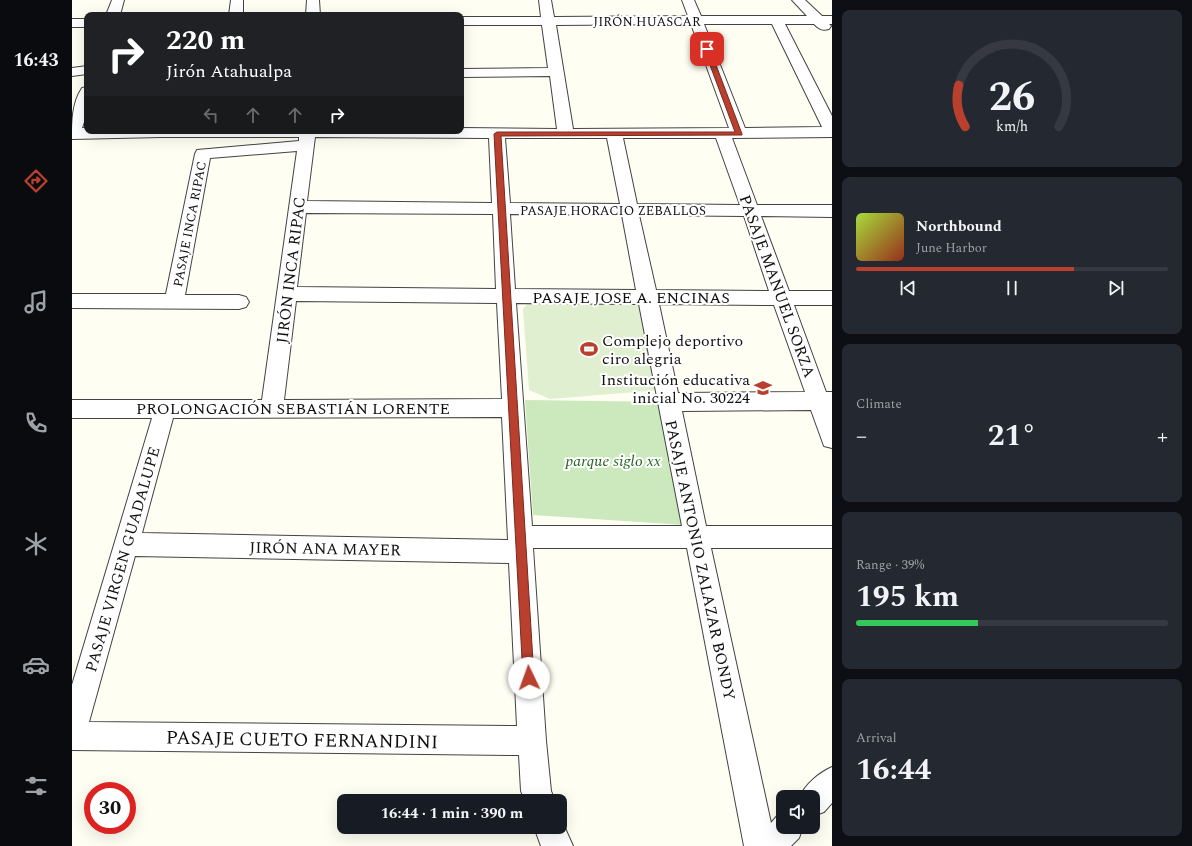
<!DOCTYPE html>
<meta charset="utf-8">
<style>
body{margin:0;font-family:Spectral,serif;background:#242831;color:#f1f3f6;height:100vh;display:flex;flex-direction:column;font-size:15px;white-space:nowrap}
*{box-sizing:border-box;margin:0}
p{font-size:13px;color:#9ea1a6}
.icon{flex:none;width:22px;height:22px;fill:none;stroke:currentColor;stroke-width:2;stroke-linecap:round;stroke-linejoin:round}
.map{position:relative;flex:1;overflow:hidden}
.side{display:flex;flex-direction:column;gap:10px;padding:10px;background:#0d0f14;width:360px}
.side>*{flex:none}
.guide{position:absolute;left:12px;top:12px;width:380px;height:122px;border-radius:8px;box-shadow:0 4px 16px #0002;background:#202124;color:#fff;overflow:hidden}
.buttons{position:absolute;left:704px;top:790px;display:grid;gap:8px}
.buttons a{display:grid;place-items:center;width:44px;height:44px;border-radius:8px;background:#171b24;box-shadow:0 4px 16px #0002;font-size:20px}
.speed{position:absolute;left:12px;top:782px;display:flex;gap:8px;font-size:20px;font-weight:700;text-align:center}
.speed>*{display:grid;place-content:center;width:52px;height:52px;border-radius:50%;background:#171b24;box-shadow:0 4px 16px #0002;line-height:1}
.speed .limit{border:6px solid #d22;background:#fff;color:#111}
.pin{position:absolute;display:grid;place-items:center;width:34px;height:34px;color:#fff;margin:-17px;border-radius:8px;box-shadow:0 2px 6px #0006}
.me{position:absolute;width:44px;margin:-22px;rotate:357deg;stroke-linejoin:round;filter:drop-shadow(0 0 3px #0008)}
.turn{display:flex;align-items:center;gap:14px;height:84px;padding:0 16px;font-size:18px}
.turn .icon{width:52px;height:52px;stroke-width:2.5}
.turn b{display:block;font-size:28px;line-height:34px}
.lanes{display:flex;align-items:center;height:38px;padding:0 16px;background:#0003;justify-content:center;gap:20px;direction:ltr}
.lanes .off{opacity:.35}
.big{font-size:30px;font-weight:700;line-height:1.1}
.side .tile{flex:1;display:flex;flex-direction:column;justify-content:center;gap:6px;min-width:0;padding:0 14px;border-radius:8px;background:#242831}
.side .dial{align-items:center;gap:0}
.dial svg{height:104px;overflow:visible;fill:none;stroke:#363941;stroke-width:7;stroke-linecap:round;text-anchor:middle}
.dial text{fill:#f1f3f6;stroke:none}
.song{display:flex;align-items:center;gap:12px}
.cover{width:48px;height:48px;border-radius:6px;background:linear-gradient(135deg,hsl(80 70% 55%),hsl(10 70% 35%))}
.played{height:4px;border-radius:2px;background:linear-gradient(90deg,#b9402e 70%,#363941 70%)}
.keys{display:flex;justify-content:space-around;direction:ltr}
.heat{display:flex;justify-content:space-between;align-items:center;font-size:22px;direction:ltr}
.charge{height:6px;border-radius:3px;background:linear-gradient(90deg,#34c759 39%,#363941 0)}
.trip{position:absolute;left:265px;top:794px;width:230px;height:40px;border-radius:8px;background:#171b24;box-shadow:0 4px 16px #0002;font-weight:700;line-height:40px;text-align:center}
main{display:flex;flex:1;min-height:0}
.menu{display:flex;flex-direction:column;width:72px;justify-content:space-around;align-items:center;background:#090b0e;color:#9ea1a6}
.menu .icon{width:28px;height:28px}
.menu .selected{color:#b9402e}
.menu b{font-size:18px;color:#f1f3f6}
.map>svg:first-child{display:block}
</style>
<main>
<nav class="menu">
<b>16:43</b>
<svg class="icon selected" aria-label="directions" viewBox="0 0 24 24"><path d="M12 3l9 9-9 9-9-9zM9 14v-3h6M13 9l2 2-2 2"/></svg>
<svg class="icon" aria-label="music" viewBox="0 0 24 24"><path d="M9 18V5l10-2v13"/><circle cx="6" cy="18" r="3"/><circle cx="16" cy="16" r="3"/></svg>
<svg class="icon" aria-label="phone" viewBox="0 0 24 24"><path d="M5 4h4l2 5-3 2q2 4 5 5l2-3 5 2v4C11 20 4 13 5 4z"/></svg>
<svg class="icon" aria-label="climate" viewBox="0 0 24 24"><path d="M12 3v18M4 7l16 10M4 17L20 7"/></svg>
<svg class="icon" aria-label="car" viewBox="0 0 24 24"><path d="M5 17H2v-5l4-1 3-4h7l3 4 3 1v5h-3M9 17h6M6 11h13"/><circle cx="7" cy="17" r="2"/><circle cx="17" cy="17" r="2"/></svg>
<svg class="icon" aria-label="filters" viewBox="0 0 24 24"><path d="M4 7h16M4 17h16"/><circle cx="9" cy="7" r="2"/><circle cx="15" cy="17" r="2"/></svg>
</nav>
<div class="map">
<svg width="760" height="846" viewBox="0 0 760 846">
<rect width="100%" height="100%" fill="#fefef3"/>
<path fill="#cce8bd" d="M453 400 597 402 613 525 461 515Z"/>
<path fill="#dfefcf" d="M458 301 571 303 588 390 478 399 457 390 451 309Z"/>
<g fill="none" stroke-linecap="round" stroke-linejoin="round">
<g stroke="#434343" stroke-width="2">
<path id="minor" d="M40 0H52L48 15H34Z
M159 0H171V15H157Z
M235 0H247L248 15H234Z
M467 0H479L482 17 616 16 610 0H622L629 16H735L720 0H733L750 16H760V24H757L759 26 757 29C750 31 747 29 742 24H713L760 116V137L660 138 685 205H760V217L689 216 717 291H760V305H722L754 392H760V448L752 446 739 410 610 411 634 526H760V548H639L699 823 705 816 711 814V827H731L727 838 719 846H672L615 548H461L474 741 479 791 483 801H453L449 791 447 755 0 750V685L80 418H0V400H190L225 151 138 158 113 295H167L174 297 177 302 174 307 167 309 0 308V294H94L123 154 125 150 227 141V137H89L0 139C0 121 0 103 10 88L15 87V113L10 128H15V131H389V128L485 129 478 76 389 77V69L476 68 470 25H389V17H469ZM619 24 657 128 501 129 484 25ZM632 24H700L750 127 673 128ZM243 137 417 138 420 203 235 201ZM433 138H535L548 204 438 203ZM551 138H644L668 205 565 204ZM234 213 421 214 424 289 225 287ZM438 214 550 215 564 290 443 289ZM567 215 672 216 697 291 584 290ZM224 301 425 303 430 399 212 400ZM444 303 567 304 610 526H460ZM587 304 702 305 733 392 606 393ZM430 417 436 540 70 533 101 418ZM63 556 437 563 445 726 17 722Z
M0 19H15V27H0Z
M15 66V74L0 76V68Z
M760 767V803L752 812 741 816V797H728C733 784 747 773 760 767Z
M488 817 501 846H469L462 827H488Z"/>
</g>
<use href="#minor" fill="#fff" fill-rule="evenodd"/>
</g>
<path fill="#b9402e" stroke="#782a1e" d="M633 48 638 49 670 134V135L429 136 462 678 461 682 457 684 453 682 451 678 422 134 425 132H663L632 49Z"/>
<defs>
<g id="stadium-bare" transform="scale(1.38)"><path d="M0-5a6.5 5 0 1 0 0 10a6.5 5 0 1 0 0-10ZM-3.5-1.8h7v3.6h-7Z" fill="#b9402e" stroke="#fff" stroke-width="2.5" paint-order="stroke"/></g>
<g id="school-bare" transform="scale(1.38)"><path d="M0-5L7-2L0 1L-7-2ZM-4 1L0 2.5L4 1V4Q0 6-4 4Z" fill="#b9402e" stroke="#fff" stroke-width="2.5" paint-order="stroke"/></g>
</defs>
<g fill-rule="evenodd">
<use href="#stadium-bare" x="517" y="349"/>
<use href="#school-bare" x="691" y="388"/>
</g>
<g text-anchor="middle" stroke-width="4" stroke-linejoin="round" paint-order="stroke">
<g font-size="13" fill="#101010" stroke="#fff">
<text x="575" y="26">JIRÓN HUASCAR</text>
<text x="541" y="215">PASAJE HORACIO ZEBALLOS</text>
<text transform="translate(117 224) rotate(-79)" y="5">PASAJE INCA RIPAC</text>
</g>
<g font-size="16" fill="#101010" stroke="#fff">
<text transform="translate(218 270) rotate(-83)" y="6">JIRÓN INCA RIPAC</text>
<text transform="translate(706 286) rotate(70)" y="6">PASAJE MANUEL SORZA</text>
<text x="559" y="303">PASAJE JOSE A. ENCINAS</text>
<text x="221" y="414">PROLONGACIÓN SEBASTIÁN LORENTE</text>
<text transform="translate(253 548) rotate(1)" y="6">JIRÓN ANA MAYER</text>
<text transform="translate(50 559) rotate(-74)" y="6">PASAJE VIRGEN GUADALUPE</text>
<text transform="translate(629 560) rotate(78)" y="6">PASAJE ANTONIO ZALAZAR BONDY</text>
</g>
<g font-size="16" fill="#101010" stroke="#fff" text-anchor="start">
<text x="530" y="346">Complejo deportivo<tspan x="530" dy="18">ciro alegria</tspan></text>
<text x="678" y="385" text-anchor="end">Institución educativa<tspan x="678" dy="18">inicial No. 30224</tspan></text>
</g>
<g font-size="16" font-style="italic" fill="#256523" stroke="#fff">
<text x="541" y="466">parque siglo xx</text>
</g>
<g font-size="19" fill="#101010" stroke="#fff">
<text transform="translate(230 739) rotate(1)" y="7">PASAJE CUETO FERNANDINI</text>
</g>
</g>
</svg>
<div class="buttons">
<a><svg class="icon" aria-label="sound" viewBox="0 0 24 24"><path d="M4 9h4l5-4v14l-5-4H4zM17 9q2 3 0 6"/></svg></a>
</div>
<div class="speed"><div class="limit">30</div></div>
<div class="pin" style="left:635px;top:49px;background:#d93025"><svg class="icon" aria-label="arrive" viewBox="0 0 24 24"><path d="M6 21V4h12l-3 4 3 4H6"/></svg></div>
<svg class="me" style="left:457px;top:678px" viewBox="-20 -20 40 40"><circle r="19" fill="#fff"/><path d="M0-13L10 11 0 6-10 11z" fill="#b9402e"/></svg>
<div class="trip">16:44 · 1 min · 390 m</div>
<div class="guide">
<div class="turn"><svg class="icon" aria-label="right" viewBox="0 0 24 24"><path d="M7 20v-9h11M14 6l5 5-5 5"/></svg><div><b>220 m</b>Jirón Atahualpa</div></div>
<div class="lanes"><svg class="icon off" aria-label="left" viewBox="0 0 24 24"><path d="M17 20v-9H6M10 6l-5 5 5 5"/></svg><svg class="icon off" aria-label="ahead" viewBox="0 0 24 24"><path d="M12 20V5M6 11l6-6 6 6"/></svg><svg class="icon off" aria-label="ahead" viewBox="0 0 24 24"><path d="M12 20V5M6 11l6-6 6 6"/></svg><svg class="icon" aria-label="right" viewBox="0 0 24 24"><path d="M7 20v-9h11M14 6l5 5-5 5"/></svg></div>
</div>
</div>
<section class="side">
<div class="tile dial"><svg viewBox="0 0 100 80">
<path d="M14 69A42 42 0 1 1 86 69"/>
<path d="M14 69A42 42 0 0 1 9 37" stroke="#b9402e"/>
<text x="50" y="56" font-size="32" font-weight="700">26</text>
<text x="50" y="72" font-size="11">km/h</text>
</svg></div>
<div class="tile">
<div class="song"><i class="cover"></i><div><b>Northbound</b><p>June Harbor</p></div></div>
<div class="played"></div>
<div class="keys"><svg class="icon" aria-label="previous" viewBox="0 0 24 24"><path d="M18 5L8 12l10 7zM5 5v14"/></svg><svg class="icon" aria-label="pause" viewBox="0 0 24 24"><path d="M8 5v14M16 5v14"/></svg><svg class="icon" aria-label="next" viewBox="0 0 24 24"><path d="M6 5l10 7-10 7zM19 5v14"/></svg></div>
</div>
<div class="tile"><p>Climate</p>
<div class="heat"><a>−</a><b class="big">21°</b><a>+</a></div>
</div>
<div class="tile"><p>Range · 39%</p><b class="big">195 km</b><div class="charge"></div></div>
<div class="tile"><p>Arrival</p><b class="big">16:44</b></div>
</section>
</main>
